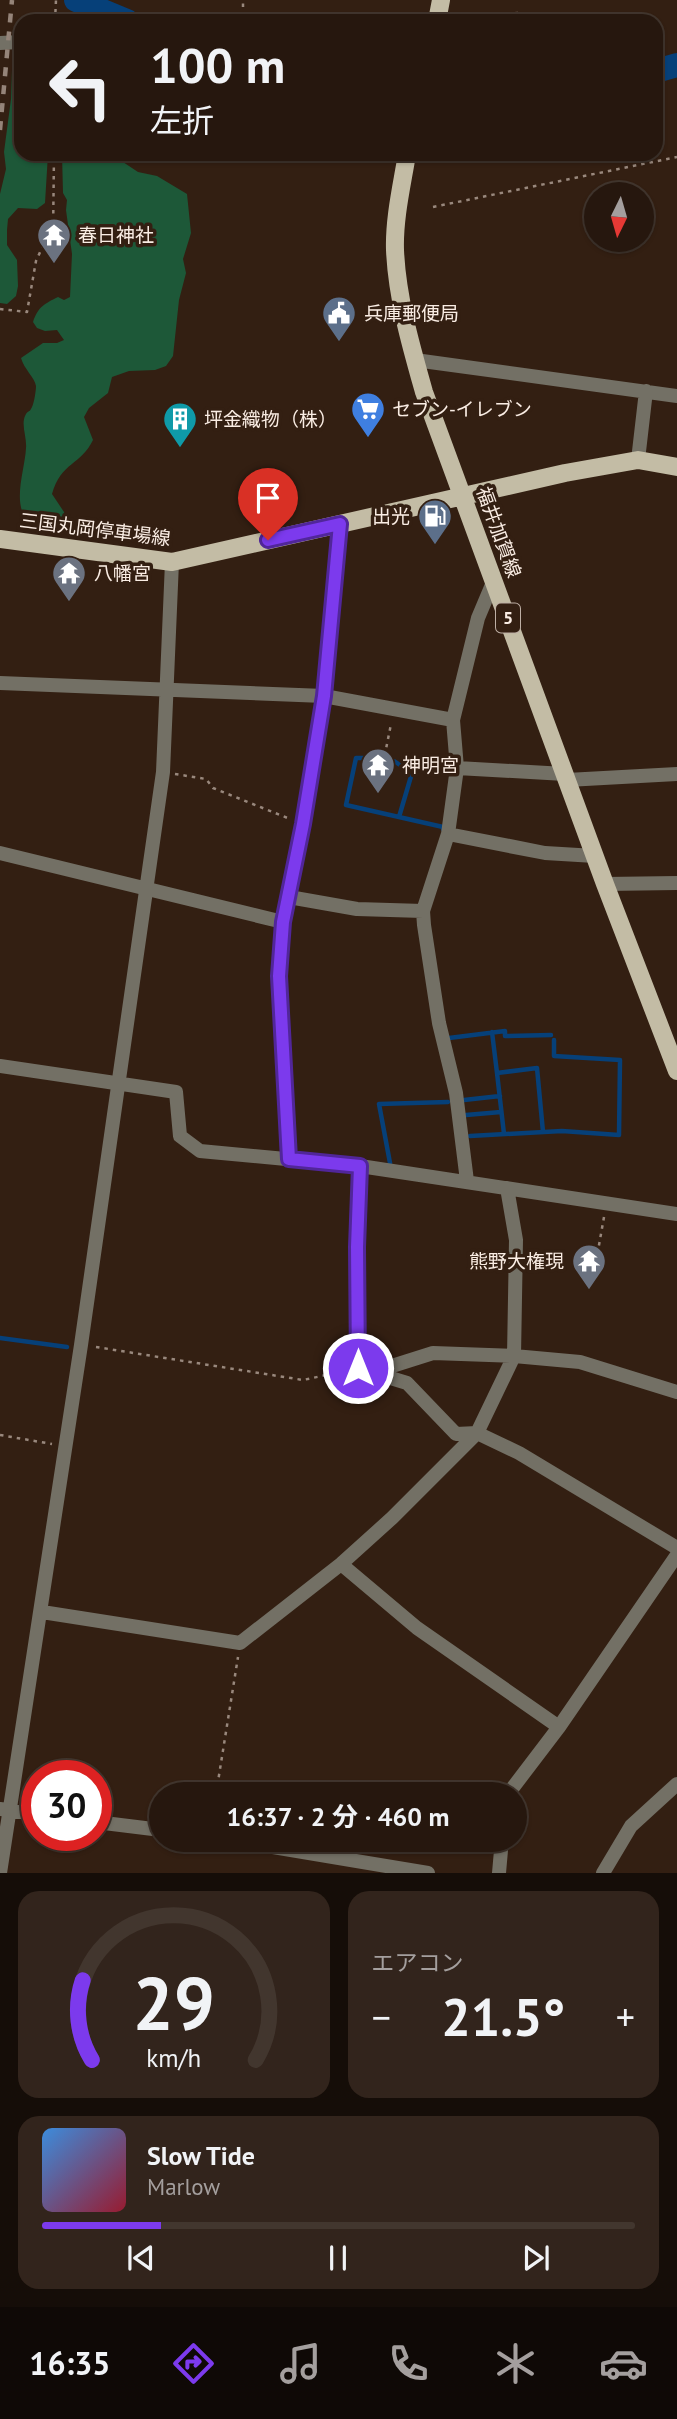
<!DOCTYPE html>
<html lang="ja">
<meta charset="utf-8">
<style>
body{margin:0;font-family:"PT Sans","Noto Sans JP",sans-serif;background:#32241c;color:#f1f3f6;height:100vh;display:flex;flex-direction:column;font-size:26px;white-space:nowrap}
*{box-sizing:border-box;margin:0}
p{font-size:23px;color:#a49f9e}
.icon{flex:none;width:38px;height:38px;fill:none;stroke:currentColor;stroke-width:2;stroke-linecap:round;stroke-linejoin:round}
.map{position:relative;height:1873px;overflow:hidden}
.panel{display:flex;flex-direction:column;gap:18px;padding:18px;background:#150d08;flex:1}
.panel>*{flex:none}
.guide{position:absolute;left:14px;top:14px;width:649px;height:147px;border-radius:21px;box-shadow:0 2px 5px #0004,0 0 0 2px #42362e;background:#26170e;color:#f1f3f6;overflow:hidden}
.needle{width:46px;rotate:185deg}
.tools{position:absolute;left:584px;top:182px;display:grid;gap:14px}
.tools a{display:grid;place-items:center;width:70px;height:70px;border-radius:50%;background:#26170e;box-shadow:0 2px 5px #0004,0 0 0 2px #42362e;font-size:35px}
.speed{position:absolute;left:21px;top:1760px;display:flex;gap:14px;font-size:35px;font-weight:700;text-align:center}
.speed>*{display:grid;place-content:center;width:91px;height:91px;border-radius:50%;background:#26170e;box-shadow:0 2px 5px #0004,0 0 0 2px #42362e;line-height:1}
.speed .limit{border:10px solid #d22;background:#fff;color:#111}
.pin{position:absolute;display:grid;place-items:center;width:60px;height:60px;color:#fff;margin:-72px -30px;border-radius:50% 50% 50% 0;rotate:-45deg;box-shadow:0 0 7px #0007}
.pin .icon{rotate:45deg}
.me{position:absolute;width:77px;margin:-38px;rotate:0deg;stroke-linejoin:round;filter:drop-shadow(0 0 5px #0008)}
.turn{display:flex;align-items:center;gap:24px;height:147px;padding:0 21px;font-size:32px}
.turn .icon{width:91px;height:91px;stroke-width:2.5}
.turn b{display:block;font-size:49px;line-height:60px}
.big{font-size:52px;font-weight:700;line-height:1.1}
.panel .tile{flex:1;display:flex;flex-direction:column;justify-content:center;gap:10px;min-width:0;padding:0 24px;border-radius:21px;background:#32241c}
.panel .dial{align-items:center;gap:0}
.dial svg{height:182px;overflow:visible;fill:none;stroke:#42362e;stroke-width:7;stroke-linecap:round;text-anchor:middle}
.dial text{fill:#f1f3f6;stroke:none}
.song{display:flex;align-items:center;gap:21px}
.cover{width:84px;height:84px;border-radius:10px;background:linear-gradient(135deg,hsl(210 70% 55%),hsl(350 70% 35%))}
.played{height:7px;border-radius:4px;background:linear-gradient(90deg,#7c3aed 20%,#42362e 20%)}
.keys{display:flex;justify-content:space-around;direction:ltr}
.heat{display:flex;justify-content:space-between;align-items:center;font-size:38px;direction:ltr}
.panel .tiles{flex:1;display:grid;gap:18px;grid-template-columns:1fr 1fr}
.tile:last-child{grid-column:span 2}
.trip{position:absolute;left:149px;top:1782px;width:378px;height:70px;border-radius:35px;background:#26170e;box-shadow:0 2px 5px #0004,0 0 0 2px #42362e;font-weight:700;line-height:70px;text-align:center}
.dock{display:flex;height:112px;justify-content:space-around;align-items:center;background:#0f0906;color:#a49f9e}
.dock .icon{width:49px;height:49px}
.dock .on{color:#7c3aed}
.dock b{font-size:32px;color:#f1f3f6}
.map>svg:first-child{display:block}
</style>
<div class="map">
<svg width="677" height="1873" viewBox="0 0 677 1873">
<rect width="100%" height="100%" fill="#331f12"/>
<path fill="#1d5838" d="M21 66V154H48L45 203 37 209 18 208 8 219 7 230V245L17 260 18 286 16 296 7 304 0 303V194L6 169 4 152 11 99 12 70Z
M62 154H124L123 162 138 172 157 176 187 194 191 233 183 259 186 273 179 300 173 356 166 366 155 370 129 371 112 377 108 393 89 408 84 417 93 440C81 465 61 462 52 494L64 512 67 523C54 530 46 534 33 525 9 510 25 471 26 448 27 438 21 425 25 416 28 409 29 414 32 407 34 403 36 391 36 386 35 378 24 369 21 358L43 343H57L64 340 57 330 45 331 37 328 33 322C38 307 44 304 58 297L64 300 70 297 72 254 66 210 67 200 63 193Z"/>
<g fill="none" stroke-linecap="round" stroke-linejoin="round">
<path stroke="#064079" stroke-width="4.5" d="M376 758H356L346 805 443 827V829
M394 761 412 773 399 817
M492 1032 497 1073
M449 1038 505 1031V1036L551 1035
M464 1100 500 1096
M466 1115 501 1112
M504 1134 497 1073 537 1068 543 1132
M470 1136 562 1131 619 1135 620 1060 554 1056V1040
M390 1163 379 1104 448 1102
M0 1338 67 1347"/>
<path stroke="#064079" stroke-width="24" d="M76 0 127 21
M656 71 677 65"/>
<path stroke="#99887d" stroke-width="2.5" stroke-dasharray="3.5 5" stroke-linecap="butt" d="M243 7V0
M455 15 521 13
M55 21 56 0
M433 207 677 157
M0 309 27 312 36 261 47 237 53 238 54 154
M175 774 206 779 213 788 290 819
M378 789 391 724
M593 1279 604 1217
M96 1347 303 1380 345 1371
M0 1435 52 1444
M216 1794 238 1657"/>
<path stroke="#737065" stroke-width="14" d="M0 43 19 42
M415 360 677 396
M638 460 646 391
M0 683 324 696 453 720 478 618 494 580
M453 720 457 768 448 834 423 911 424 925 439 1023 456 1093 467 1181
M457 768 565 774
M567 780 677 774
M448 834 545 853 595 856
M0 853 283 922
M605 884 677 883
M289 897 357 909 423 911
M0 1066 176 1092 180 1136 200 1151 360 1166 677 1214
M289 1159 279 977 283 922 303 824 324 696 340 524
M360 1166 357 1247 358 1368 407 1383 456 1434 477 1433 519 1453 677 1548
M373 1372 433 1353 514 1356 580 1362 677 1392
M341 1564 417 1628 559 1727
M42 1612 240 1643 341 1564 392 1518 477 1433 514 1356 516 1240 507 1188
M508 1794 559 1727 677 1555
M0 1809 37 1814
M96 1822 161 1830
M224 1839 428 1873
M0 1873 81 1345 163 772 172 562
M499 1873 502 1839
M603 1873 631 1826 677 1784"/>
<path stroke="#c3bca5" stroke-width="18" d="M437 21 441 0
M407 154C402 185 394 218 395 250 397 298 411 346 424 392L605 884 677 1071
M0 539 172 562 565 473 638 460 677 467"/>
<path stroke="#958479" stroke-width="4.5" stroke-dasharray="9 9" stroke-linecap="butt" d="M0 130 12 0"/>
</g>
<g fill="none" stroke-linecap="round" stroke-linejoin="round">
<g stroke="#51269a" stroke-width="18">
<path id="route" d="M268 540 340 524 324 696 303 824 283 922 279 976 289 1159 360 1166 357 1247 358 1368"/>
</g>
<use href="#route" stroke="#7c3aed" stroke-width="12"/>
</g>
<defs>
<g id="temple-pin" transform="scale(1.75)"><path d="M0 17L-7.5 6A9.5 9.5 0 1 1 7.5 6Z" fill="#6b7280" stroke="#331f12"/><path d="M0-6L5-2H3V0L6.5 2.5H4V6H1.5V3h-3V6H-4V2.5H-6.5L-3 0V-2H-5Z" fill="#fff"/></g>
<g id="civic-pin" transform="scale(1.75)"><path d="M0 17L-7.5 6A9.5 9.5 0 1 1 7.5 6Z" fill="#5c6f8a" stroke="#331f12"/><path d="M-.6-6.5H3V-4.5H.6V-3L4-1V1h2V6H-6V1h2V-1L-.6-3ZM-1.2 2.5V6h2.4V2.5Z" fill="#fff"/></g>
<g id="supermarket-pin" transform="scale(1.75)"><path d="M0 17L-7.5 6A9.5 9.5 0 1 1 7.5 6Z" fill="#3f7fe0" stroke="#331f12"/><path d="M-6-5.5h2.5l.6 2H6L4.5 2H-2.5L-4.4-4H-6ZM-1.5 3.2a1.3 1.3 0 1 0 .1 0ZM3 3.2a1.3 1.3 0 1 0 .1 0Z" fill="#fff"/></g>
<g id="building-pin" transform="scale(1.75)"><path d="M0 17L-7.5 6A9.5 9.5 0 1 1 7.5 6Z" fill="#0f9aa8" stroke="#331f12"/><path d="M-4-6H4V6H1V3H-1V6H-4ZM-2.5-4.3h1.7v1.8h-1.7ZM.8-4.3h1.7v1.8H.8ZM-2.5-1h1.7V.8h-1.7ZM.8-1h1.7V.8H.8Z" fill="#fff"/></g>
<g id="fuel-pin" transform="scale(1.75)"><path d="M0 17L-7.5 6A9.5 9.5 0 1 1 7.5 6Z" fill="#5c6f8a" stroke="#331f12"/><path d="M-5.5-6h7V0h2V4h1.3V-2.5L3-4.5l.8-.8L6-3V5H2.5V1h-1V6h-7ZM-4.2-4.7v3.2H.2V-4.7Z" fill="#fff"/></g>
</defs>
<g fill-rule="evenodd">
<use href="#temple-pin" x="54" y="235"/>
<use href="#civic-pin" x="339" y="313"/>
<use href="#supermarket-pin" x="368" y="409"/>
<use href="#building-pin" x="180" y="419"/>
<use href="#fuel-pin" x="435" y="516"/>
<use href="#temple-pin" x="69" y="573"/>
<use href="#temple-pin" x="378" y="765"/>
<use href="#temple-pin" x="589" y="1261"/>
</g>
<g text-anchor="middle" stroke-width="7" stroke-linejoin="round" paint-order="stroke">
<rect fill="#331f12" stroke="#beafa5" stroke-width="2" x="496" y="603.5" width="24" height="29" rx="5"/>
<g font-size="18" font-weight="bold" fill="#faede4">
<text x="508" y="624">5</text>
</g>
<g font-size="19" fill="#faede4" stroke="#331f12" text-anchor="start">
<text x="78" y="242">春日神社</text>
<text x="364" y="320">兵庫郵便局</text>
<text x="392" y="416">セブン-イレブン</text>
<text x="204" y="426">坪金織物（株）</text>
<text x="410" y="523" text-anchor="end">出光</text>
<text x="94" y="580">八幡宮</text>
<text x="402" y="772">神明宮</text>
<text x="564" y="1268" text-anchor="end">熊野大権現</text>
</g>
<g font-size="19" fill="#faede4" stroke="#331f12">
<text transform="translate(95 529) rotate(7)" y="7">三国丸岡停車場線</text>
<text transform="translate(499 532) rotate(70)" y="7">福井加賀線</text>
</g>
</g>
</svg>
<div class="tools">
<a><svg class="needle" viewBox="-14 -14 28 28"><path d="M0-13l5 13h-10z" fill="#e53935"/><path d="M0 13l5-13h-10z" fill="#a49f9e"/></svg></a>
</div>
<div class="speed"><div class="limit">30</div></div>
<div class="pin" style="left:268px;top:540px;background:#d93025"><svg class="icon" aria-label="arrive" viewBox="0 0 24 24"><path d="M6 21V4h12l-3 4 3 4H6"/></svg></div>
<svg class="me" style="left:358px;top:1368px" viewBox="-20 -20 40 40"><circle r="17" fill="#7c3aed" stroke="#fff" stroke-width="3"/><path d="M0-11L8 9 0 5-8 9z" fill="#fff"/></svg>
<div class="trip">16:37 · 2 分 · 460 m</div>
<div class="guide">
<div class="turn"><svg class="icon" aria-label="left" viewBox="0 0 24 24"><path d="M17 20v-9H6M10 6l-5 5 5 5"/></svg><div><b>100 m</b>左折</div></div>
</div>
</div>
<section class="panel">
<div class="tiles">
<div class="tile dial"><svg viewBox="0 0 100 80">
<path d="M14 69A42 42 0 1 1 86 69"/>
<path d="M14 69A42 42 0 0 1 10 34" stroke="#7c3aed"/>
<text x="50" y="56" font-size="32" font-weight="700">29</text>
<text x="50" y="72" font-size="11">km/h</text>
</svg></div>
<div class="tile"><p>エアコン</p>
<div class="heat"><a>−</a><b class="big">21.5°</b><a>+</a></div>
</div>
<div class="tile">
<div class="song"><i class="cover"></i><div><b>Slow Tide</b><p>Marlow</p></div></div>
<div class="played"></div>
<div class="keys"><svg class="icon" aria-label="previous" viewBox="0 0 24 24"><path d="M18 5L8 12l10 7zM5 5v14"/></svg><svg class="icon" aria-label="pause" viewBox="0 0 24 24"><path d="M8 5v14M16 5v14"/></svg><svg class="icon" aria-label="next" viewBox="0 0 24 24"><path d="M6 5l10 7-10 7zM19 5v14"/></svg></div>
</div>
</div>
</section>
<nav class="dock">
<b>16:35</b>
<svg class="icon on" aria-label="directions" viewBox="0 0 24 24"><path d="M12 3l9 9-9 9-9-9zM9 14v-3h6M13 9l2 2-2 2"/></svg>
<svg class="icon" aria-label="music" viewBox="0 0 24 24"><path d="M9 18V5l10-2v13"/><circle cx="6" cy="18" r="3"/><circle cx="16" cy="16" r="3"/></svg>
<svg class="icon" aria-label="phone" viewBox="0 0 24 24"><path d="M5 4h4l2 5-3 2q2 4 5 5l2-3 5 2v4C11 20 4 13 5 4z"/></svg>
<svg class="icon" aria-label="climate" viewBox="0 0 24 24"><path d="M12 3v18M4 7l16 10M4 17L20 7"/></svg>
<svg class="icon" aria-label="car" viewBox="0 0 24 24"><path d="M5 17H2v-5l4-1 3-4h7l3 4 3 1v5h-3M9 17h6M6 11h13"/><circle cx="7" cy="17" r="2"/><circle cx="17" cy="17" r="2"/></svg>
</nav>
